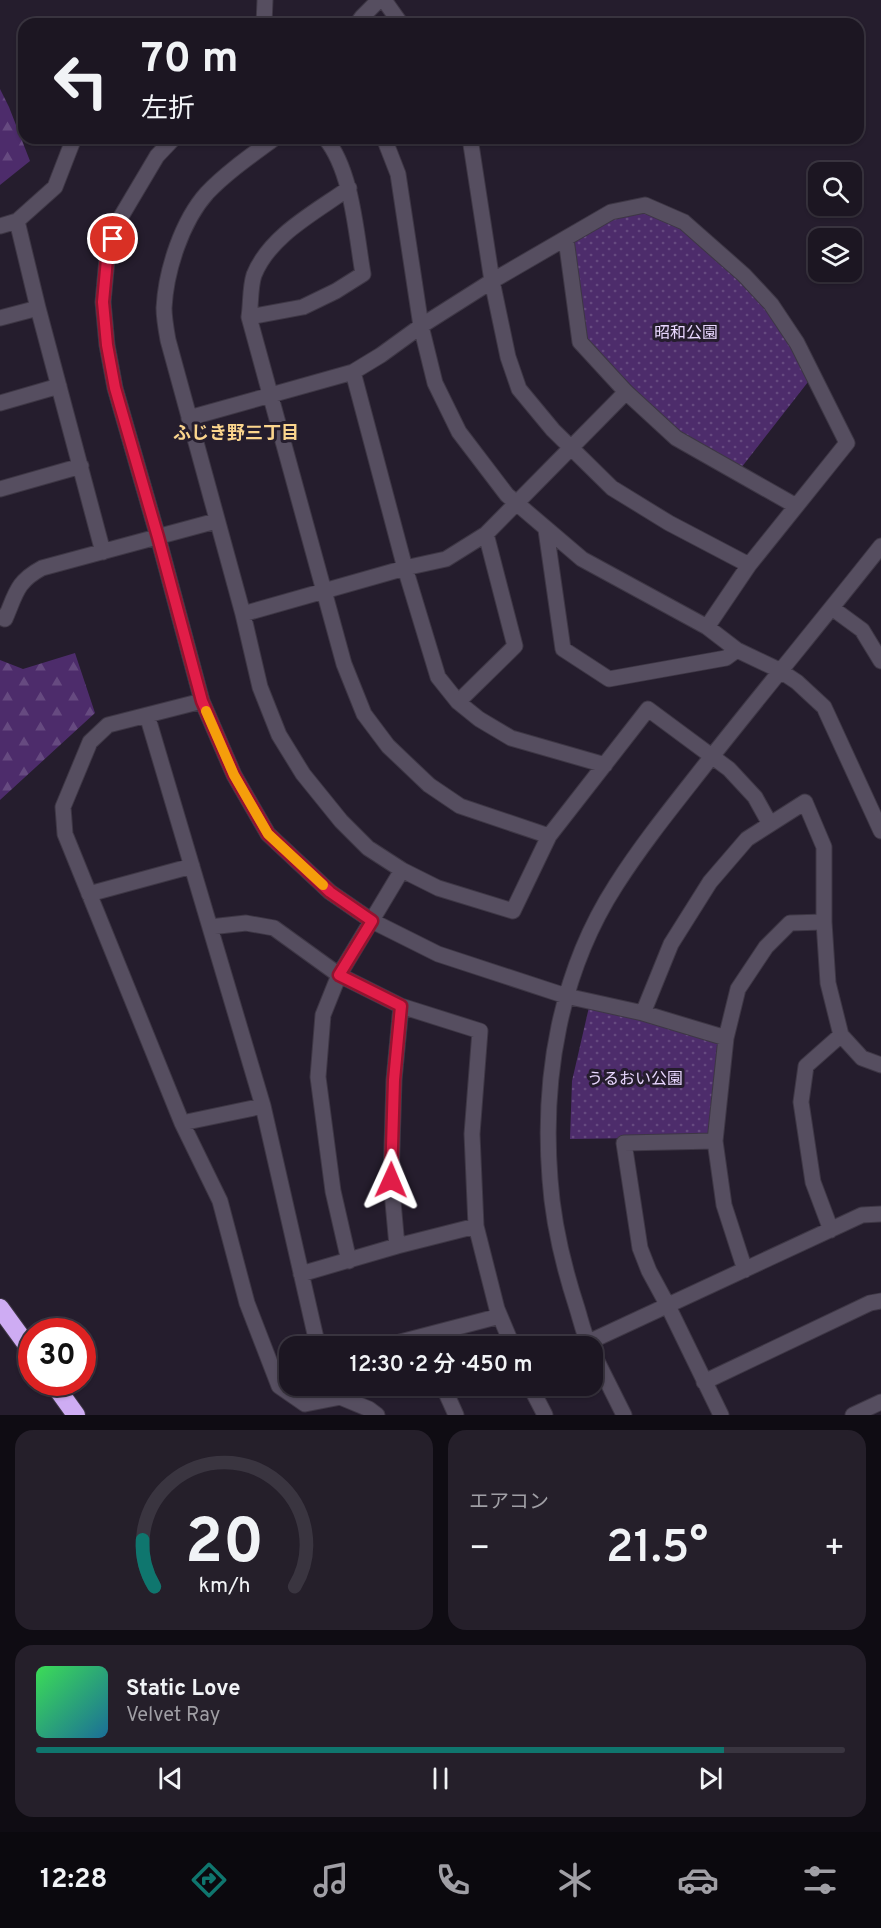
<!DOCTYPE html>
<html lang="ja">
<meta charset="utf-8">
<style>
body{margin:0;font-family:Overpass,"Noto Sans JP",sans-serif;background:#251f2a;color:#f1f3f6;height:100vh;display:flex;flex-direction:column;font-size:22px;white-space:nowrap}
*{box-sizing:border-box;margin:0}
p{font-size:20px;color:#a09fa5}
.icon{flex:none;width:33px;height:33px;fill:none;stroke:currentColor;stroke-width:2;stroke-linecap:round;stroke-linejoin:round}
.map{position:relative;height:1415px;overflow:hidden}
.drawer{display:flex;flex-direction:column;gap:15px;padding:15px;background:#0f0c13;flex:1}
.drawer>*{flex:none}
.top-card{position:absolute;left:18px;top:18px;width:846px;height:126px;border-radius:18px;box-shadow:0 2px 4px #0004,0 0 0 2px #3a3540;background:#1c1622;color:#f1f3f6;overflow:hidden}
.fabs{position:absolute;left:808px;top:162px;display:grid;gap:12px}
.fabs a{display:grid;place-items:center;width:54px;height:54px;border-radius:12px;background:#1c1622;box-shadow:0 2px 4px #0004,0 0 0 2px #3a3540;font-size:30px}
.speed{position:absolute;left:18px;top:1318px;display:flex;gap:12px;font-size:30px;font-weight:700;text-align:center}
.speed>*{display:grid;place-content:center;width:78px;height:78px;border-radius:50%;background:#1c1622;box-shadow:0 2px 4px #0004,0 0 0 2px #3a3540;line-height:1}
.speed .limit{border:9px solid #d22;background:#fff;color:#111}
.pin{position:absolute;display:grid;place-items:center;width:51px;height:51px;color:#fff;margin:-26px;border:3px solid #fff;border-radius:50%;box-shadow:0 2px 6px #0007}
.me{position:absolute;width:66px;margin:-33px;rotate:1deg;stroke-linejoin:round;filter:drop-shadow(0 0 4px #0008)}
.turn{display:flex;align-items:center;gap:21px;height:126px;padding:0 24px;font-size:27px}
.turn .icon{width:78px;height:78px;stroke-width:2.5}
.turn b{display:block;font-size:42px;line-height:51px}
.big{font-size:45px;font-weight:600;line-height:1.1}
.drawer .tile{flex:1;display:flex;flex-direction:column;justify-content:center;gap:9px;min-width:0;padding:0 21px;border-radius:18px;background:#251f2a}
.drawer .dial{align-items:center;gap:0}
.dial svg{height:156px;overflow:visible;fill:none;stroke:#3a3540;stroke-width:7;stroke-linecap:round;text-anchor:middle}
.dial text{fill:#f1f3f6;stroke:none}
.song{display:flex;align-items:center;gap:18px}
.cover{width:72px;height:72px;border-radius:9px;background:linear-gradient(135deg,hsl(130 70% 55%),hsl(200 70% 35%))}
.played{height:6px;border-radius:3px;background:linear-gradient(90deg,#0f766e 85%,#3a3540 85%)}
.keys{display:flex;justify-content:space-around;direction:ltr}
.heat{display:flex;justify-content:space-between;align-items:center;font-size:33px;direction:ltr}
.drawer .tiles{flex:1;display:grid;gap:15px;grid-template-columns:1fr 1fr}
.tile:last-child{grid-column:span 2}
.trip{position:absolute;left:279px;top:1336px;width:324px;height:60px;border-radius:18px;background:#1c1622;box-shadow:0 2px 4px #0004,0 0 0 2px #3a3540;font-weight:600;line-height:60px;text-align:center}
.tab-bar{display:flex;height:96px;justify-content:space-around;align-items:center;background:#0b090e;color:#a09fa5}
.tab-bar .icon{width:42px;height:42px}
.tab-bar .selected{color:#0f766e}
.tab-bar b{font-size:27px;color:#f1f3f6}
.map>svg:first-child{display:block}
</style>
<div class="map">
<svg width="881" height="1415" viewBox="0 0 881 1415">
<defs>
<pattern id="forest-firs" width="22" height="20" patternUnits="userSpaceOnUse" patternTransform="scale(1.5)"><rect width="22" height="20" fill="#4d2c6b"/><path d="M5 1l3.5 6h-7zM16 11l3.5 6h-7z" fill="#664a80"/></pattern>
<pattern id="park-dots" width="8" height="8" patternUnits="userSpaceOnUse" patternTransform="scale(1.5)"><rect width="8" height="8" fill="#4d2c6b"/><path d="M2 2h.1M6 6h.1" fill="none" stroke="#664a80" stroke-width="1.8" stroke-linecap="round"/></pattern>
</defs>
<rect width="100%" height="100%" fill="#251d2d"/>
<path fill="url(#forest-firs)" d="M0 89 9 107 30 161 0 185Z
M75 653 95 713 0 800V660L23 669Z"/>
<path fill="url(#park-dots)" d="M644 210 680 227 740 278 766 308 792 347 808 382 741 468 679 435 586 339 571 241 612 217Z
M589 1007 641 1018 722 1041 711 1137 570 1139 572 1081Z"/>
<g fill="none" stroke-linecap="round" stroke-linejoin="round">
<g stroke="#3e3745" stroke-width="17">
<path id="minor" d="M384 0 401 24
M264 24 265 0
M357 24 362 17 379 0
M174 138 157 156 119 220 107 259 103 302 107 345 115 388 158 537 202 701 234 775 268 834 330 892 372 921 438 954 566 996 643 1013 726 1038
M275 138C252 155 227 172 207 193 182 221 166 270 164 308 164 318 166 329 168 340L243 614 260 687 279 735 303 774 341 821 368 848 402 870 438 888 513 911 549 836 648 709 729 769 755 797 770 824
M384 138 398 174 421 326 435 383 459 432 507 495 582 559 707 627 737 650 779 670 797 682 824 707 881 831
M470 138 492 281 508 357 519 389 553 430 612 488 669 523 749 565
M349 188C316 212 270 235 254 275 250 287 251 304 249 317L344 664 364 714 388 746 429 785 460 806 549 836
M17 221 38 308 103 552
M0 226 17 221 55 187 74 138
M566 239 580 342 626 392 676 438 796 506
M249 317 303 307 336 291 363 274C356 233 352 170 325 138
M0 318 38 308
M353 372 405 568 438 677 458 702 479 719 511 738 605 765
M0 403 59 386
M189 418 353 372 381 355 421 326 492 281 611 212 645 205 684 222 744 275 771 304 797 343 847 443 749 565 707 627
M0 489 81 466
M546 530 563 649 609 679 726 658 737 650
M832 608 862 630 881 661
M243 614 405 568 446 559 486 534 626 392
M0 617 5 619C16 594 16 582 42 568L216 521
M202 701 108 725 90 742 63 807 65 834 182 1123 263 1106
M458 702 515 646 486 534
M147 715 263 1106 318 1347
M89 894 192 866
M210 927 246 923 274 928 339 975 401 1006 480 1031 472 1134 476 1226 497 1309 513 1347
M643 1013 671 944 710 882 747 839 805 802 824 847V922L828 983 841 1035 862 1058 881 1065
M182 1123 220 1201 247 1303 279 1386 305 1404 341 1397
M715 1141 624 1143 640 1248 649 1271 668 1306 721 1415
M831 1230 813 1182 801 1102 806 1066 841 1035
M397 1246 391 1180 394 1080 401 1006
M349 1261 333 1191 318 1077 323 1015 339 975 402 870
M745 1270 724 1205 715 1141 726 1038 738 989 766 947 790 923 824 922
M301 1274 397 1246 476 1226
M381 1347 500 1316
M578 1347 862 1215 881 1214
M590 1347C584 1335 581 1321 577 1308 563 1265 553 1224 550 1179 542 1077 560 972 616 885 644 841 677 801 709 760 766 688 824 618 881 546
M592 1351 624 1415
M704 1382 870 1303 881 1301
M326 1386 328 1392 369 1409 377 1415
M443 1386 456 1415
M530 1386 545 1415
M853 1415 881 1402"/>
</g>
<g stroke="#3e3745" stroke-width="20">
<path id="highway" d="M0 1308 32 1352
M53 1383 76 1415"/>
</g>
<use href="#minor" stroke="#564e60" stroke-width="15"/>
<use href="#highway" stroke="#ceacf3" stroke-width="18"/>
</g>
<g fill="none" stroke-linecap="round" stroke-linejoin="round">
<g stroke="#92132f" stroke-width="15">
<path id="route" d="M113 239 107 259 103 302 107 345 115 388 158 537 202 701 234 775 268 834 330 892 372 921 339 975 401 1006 394 1080 391 1180"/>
</g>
<use href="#route" stroke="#e11d48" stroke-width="10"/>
<path stroke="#f59e0b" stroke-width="10" d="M206 711 234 775 268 834 323 885"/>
</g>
<g text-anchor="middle" stroke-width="6" stroke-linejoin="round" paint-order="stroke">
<g font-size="16" fill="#e9d7ff" stroke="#251d2d">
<text x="686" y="338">昭和公園</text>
<text x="635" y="1084">うるおい公園</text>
</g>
<g font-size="18" font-weight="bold" fill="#fbd58d" stroke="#251d2d">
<text x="236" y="439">ふじき野三丁目</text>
</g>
</g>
</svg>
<div class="fabs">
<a><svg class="icon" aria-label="search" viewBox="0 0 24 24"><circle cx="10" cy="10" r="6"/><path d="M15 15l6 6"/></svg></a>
<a><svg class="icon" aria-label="layers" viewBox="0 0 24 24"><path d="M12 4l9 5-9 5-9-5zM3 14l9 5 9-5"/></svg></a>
</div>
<div class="speed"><div class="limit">30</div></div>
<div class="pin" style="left:113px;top:239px;background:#d93025"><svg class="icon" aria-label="arrive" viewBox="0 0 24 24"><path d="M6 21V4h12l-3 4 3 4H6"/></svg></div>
<svg class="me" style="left:391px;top:1180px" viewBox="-20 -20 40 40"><path d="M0-17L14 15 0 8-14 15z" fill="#e11d48" stroke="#fff" stroke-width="4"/></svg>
<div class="trip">12:30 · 2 分 · 450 m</div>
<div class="top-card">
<div class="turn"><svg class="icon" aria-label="left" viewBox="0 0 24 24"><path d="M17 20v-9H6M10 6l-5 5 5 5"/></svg><div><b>70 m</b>左折</div></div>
</div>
</div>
<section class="drawer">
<div class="tiles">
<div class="tile dial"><svg viewBox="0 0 100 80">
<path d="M14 69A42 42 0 1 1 86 69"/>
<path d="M14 69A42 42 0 0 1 8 45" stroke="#0f766e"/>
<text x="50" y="56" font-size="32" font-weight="700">20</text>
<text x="50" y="72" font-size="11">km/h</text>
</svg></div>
<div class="tile"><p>エアコン</p>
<div class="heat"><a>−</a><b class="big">21.5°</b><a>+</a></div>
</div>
<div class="tile">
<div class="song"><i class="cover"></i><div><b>Static Love</b><p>Velvet Ray</p></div></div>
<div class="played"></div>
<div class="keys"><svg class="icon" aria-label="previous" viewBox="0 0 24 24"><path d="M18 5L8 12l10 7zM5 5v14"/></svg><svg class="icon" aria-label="pause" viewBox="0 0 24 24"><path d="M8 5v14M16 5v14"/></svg><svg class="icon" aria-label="next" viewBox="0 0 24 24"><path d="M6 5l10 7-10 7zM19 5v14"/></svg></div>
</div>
</div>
</section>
<nav class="tab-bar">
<b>12:28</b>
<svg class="icon selected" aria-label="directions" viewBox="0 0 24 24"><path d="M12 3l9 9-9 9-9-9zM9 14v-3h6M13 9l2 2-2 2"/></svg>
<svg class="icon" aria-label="music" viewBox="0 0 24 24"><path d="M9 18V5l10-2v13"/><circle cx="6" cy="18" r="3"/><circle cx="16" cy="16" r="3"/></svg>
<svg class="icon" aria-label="phone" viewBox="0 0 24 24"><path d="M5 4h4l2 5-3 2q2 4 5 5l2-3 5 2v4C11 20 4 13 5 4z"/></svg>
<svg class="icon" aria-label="climate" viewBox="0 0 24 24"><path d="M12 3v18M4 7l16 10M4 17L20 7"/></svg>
<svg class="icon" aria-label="car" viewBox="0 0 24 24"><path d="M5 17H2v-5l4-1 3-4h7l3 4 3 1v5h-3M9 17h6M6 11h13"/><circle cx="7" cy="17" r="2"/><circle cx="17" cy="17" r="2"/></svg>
<svg class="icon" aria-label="filters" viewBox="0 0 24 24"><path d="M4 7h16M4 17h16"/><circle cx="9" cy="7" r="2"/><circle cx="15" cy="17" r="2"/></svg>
</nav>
